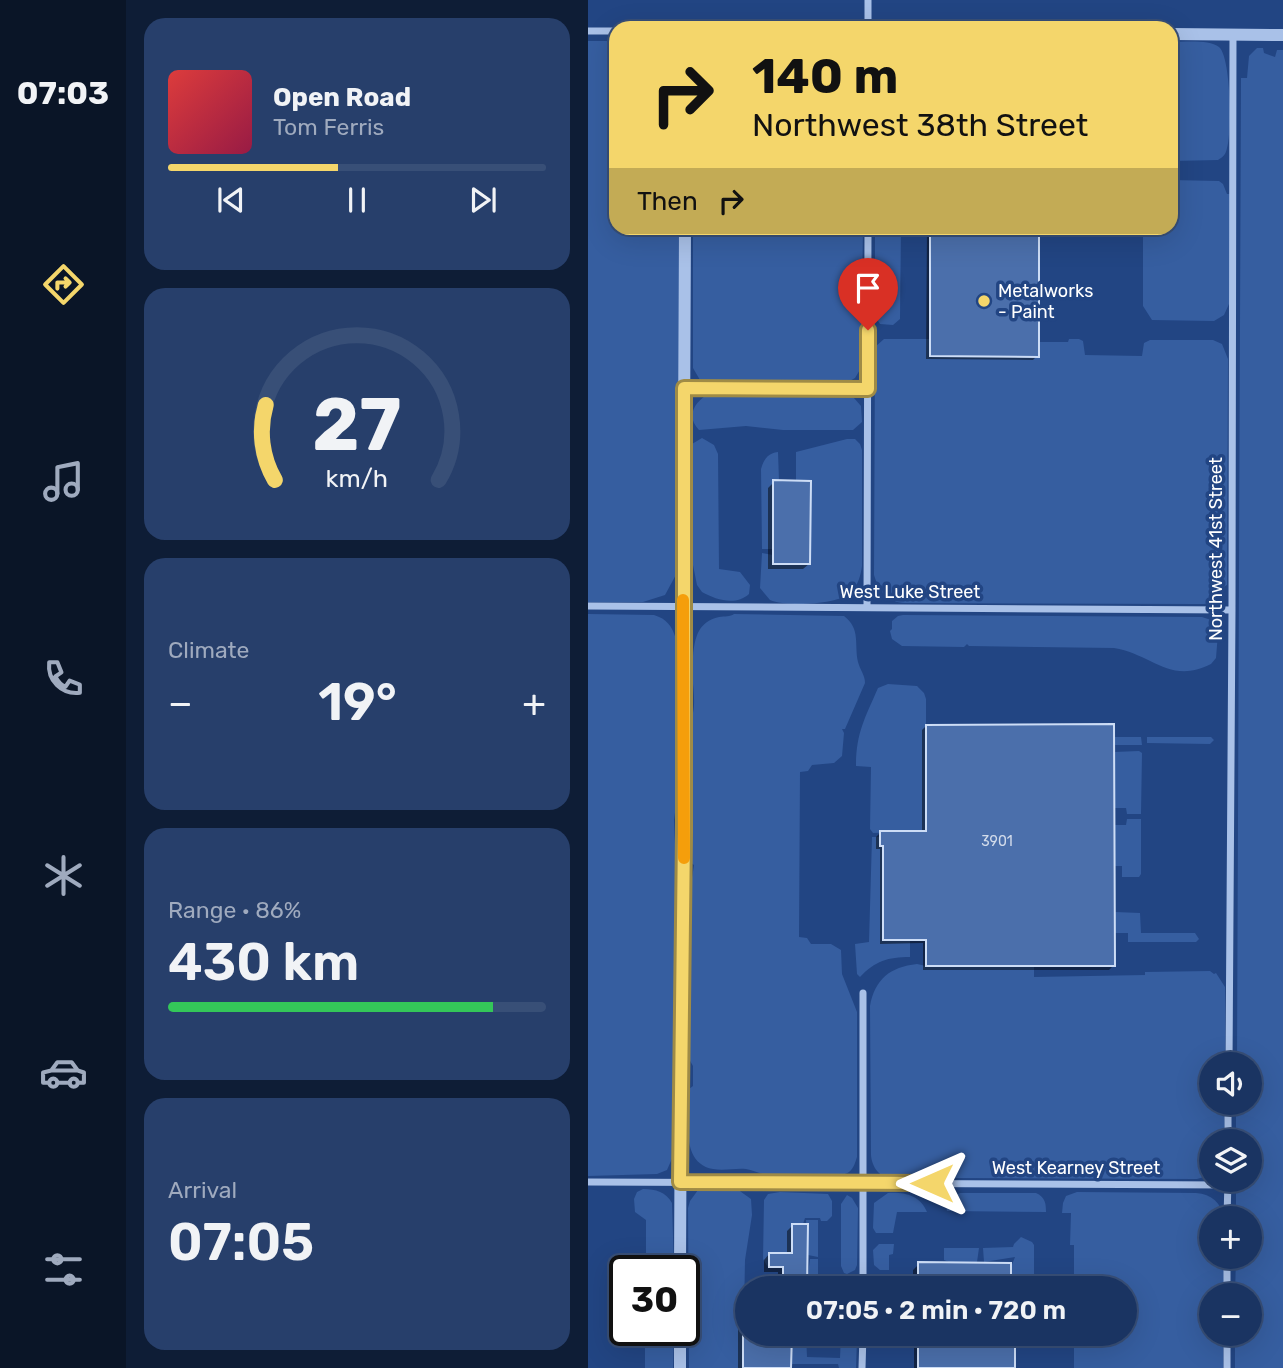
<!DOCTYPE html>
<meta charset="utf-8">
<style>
body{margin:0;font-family:Rubik,sans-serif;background:#273f6b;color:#f1f3f6;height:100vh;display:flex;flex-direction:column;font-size:26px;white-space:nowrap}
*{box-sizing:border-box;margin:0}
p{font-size:23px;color:#9faabe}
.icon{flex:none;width:38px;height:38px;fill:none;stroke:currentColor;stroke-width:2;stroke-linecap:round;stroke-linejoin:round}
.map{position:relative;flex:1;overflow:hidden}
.drawer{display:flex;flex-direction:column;gap:18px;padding:18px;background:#0e1d36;width:462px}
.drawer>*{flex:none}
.top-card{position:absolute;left:21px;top:21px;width:569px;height:214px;border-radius:21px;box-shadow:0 7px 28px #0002,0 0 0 2px #384f77;background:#f4d66b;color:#111;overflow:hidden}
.controls{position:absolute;left:611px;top:1052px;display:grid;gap:14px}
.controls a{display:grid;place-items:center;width:63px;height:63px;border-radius:50%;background:#1a3462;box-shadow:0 7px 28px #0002,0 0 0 2px #384f77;font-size:35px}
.speed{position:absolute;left:21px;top:1255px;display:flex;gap:14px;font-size:35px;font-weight:700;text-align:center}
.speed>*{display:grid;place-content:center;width:91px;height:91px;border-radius:50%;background:#1a3462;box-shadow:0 7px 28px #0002,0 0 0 2px #384f77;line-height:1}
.speed .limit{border:4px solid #111;border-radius:10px;background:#fff;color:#111}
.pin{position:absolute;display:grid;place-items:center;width:60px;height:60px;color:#fff;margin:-72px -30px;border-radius:50% 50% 50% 0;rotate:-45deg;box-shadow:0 0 7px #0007}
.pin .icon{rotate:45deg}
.me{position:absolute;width:77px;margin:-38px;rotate:270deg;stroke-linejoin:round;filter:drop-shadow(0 0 5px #0008)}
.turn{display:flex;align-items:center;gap:24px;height:147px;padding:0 28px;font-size:32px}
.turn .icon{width:91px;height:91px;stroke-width:2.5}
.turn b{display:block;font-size:49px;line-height:60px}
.then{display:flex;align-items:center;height:66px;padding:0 28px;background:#0003;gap:14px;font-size:26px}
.big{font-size:52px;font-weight:600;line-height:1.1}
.drawer .tile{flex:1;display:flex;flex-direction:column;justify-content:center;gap:10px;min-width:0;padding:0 24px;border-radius:21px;background:#273f6b}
.drawer .dial{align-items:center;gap:0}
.dial svg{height:182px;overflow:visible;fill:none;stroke:#384f77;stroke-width:7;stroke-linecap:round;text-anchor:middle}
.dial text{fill:#f1f3f6;stroke:none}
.song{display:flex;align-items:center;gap:21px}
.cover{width:84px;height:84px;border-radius:10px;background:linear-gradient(135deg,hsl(0 70% 55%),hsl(340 70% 35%))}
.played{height:7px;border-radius:4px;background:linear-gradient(90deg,#f4d66b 45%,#384f77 45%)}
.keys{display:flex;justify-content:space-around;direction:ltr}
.heat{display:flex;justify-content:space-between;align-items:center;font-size:38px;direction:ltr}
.charge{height:10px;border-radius:5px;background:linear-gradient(90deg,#34c759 86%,#384f77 0)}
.trip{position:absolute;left:147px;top:1276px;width:402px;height:70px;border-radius:35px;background:#1a3462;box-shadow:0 7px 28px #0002,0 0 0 2px #384f77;font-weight:600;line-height:70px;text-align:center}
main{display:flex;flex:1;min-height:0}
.tabs{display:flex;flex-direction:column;width:126px;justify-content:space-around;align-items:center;background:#0a1527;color:#9faabe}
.tabs .icon{width:49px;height:49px}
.tabs .active{color:#f4d66b}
.tabs b{font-size:32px;color:#f1f3f6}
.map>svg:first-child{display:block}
</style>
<main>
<nav class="tabs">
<b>07:03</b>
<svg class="icon active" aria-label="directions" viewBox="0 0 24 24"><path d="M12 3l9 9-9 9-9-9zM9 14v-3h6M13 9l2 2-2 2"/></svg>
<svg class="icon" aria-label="music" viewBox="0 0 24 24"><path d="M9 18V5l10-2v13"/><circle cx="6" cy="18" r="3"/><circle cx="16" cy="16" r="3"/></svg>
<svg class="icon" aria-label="phone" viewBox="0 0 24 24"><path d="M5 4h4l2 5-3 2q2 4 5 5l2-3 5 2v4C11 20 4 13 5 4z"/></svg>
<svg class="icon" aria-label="climate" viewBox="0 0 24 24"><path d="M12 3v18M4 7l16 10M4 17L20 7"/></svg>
<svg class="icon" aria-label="car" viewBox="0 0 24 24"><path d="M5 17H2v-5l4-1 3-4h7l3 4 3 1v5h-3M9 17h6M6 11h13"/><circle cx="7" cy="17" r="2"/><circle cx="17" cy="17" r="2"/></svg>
<svg class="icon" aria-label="filters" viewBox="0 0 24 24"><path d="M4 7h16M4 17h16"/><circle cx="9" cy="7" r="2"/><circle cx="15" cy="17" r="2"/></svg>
</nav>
<section class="drawer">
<div class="tile">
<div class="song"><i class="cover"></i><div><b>Open Road</b><p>Tom Ferris</p></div></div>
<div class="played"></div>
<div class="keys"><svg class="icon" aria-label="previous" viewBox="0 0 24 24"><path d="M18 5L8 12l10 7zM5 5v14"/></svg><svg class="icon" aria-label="pause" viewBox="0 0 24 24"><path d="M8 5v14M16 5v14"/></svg><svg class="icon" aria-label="next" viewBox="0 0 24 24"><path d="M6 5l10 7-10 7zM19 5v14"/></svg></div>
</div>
<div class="tile dial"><svg viewBox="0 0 100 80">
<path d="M14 69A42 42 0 1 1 86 69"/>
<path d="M14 69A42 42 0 0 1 10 36" stroke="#f4d66b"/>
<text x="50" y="56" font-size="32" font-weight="700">27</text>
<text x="50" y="72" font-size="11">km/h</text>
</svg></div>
<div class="tile"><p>Climate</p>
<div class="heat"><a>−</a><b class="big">19°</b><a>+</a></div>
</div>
<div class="tile"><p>Range · 86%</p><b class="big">430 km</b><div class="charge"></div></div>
<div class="tile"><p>Arrival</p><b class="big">07:05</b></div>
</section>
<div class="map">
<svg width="695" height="1368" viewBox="0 0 695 1368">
<rect width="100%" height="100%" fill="#224583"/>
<path fill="#365ea0" d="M0 41H28V228H92L90 571 77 595 55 602H0Z
M583 42C595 42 621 39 631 47 643 57 644 132 639 148 638 154 635 157 630 160L583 161Z
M669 48H675L676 53 687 57 689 50H695V1368H647V1334H662V1295H647L648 1257 662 1256V1218H648V1180H662V1141H648V1103L662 1102V1064H649L653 78H659L661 56Z
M583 180 631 181 635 184 639 194H642L641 304 636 315 626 321 564 320 555 306V228H583Z
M105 228H275L273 368 267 378 258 383 120 382 112 380 105 368Z
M287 228H313L312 319 305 325 292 324 287 316Z
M311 339H342V356L450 357 451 342H480L481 339H491L495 341 497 355 554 356 556 343 562 340H625L634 344 640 359 639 585 637 586C636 600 626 604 613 604L317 603C299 602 291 592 286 575L287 347 296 339Z
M122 393 259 395 266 398 273 406 274 422 265 430H195L158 426 111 430C97 416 107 401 122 393Z
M114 438 126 445 130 454 131 569 152 572 162 585 161 594C148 606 128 600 114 592L109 585 104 560V444Z
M259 439H267L272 444 274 450V566C273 574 270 585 264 592 251 605 198 607 182 600L172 588 174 553 185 555V564H222L223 481H208V452Z
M190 452 191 481H185V549H174L173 469C176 459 180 453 190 452Z
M0 614 66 615C79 619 84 626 88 639L89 798 86 820 88 866 86 1154 79 1170 69 1174 0 1176Z
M146 614 256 616C273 629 266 644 270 662 272 670 277 675 277 683L257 729H254L256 733 254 756 246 763 224 765 220 771 212 772 211 937 219 938 223 944H243L253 950 254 974 269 1012V1157C267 1163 266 1168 261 1172 250 1180 195 1178 180 1178L179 1175C172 1174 165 1170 158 1169 147 1168 136 1171 125 1169 91 1163 101 1115 101 1089L105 1086V1066L101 1059 102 892 106 865 102 862 103 718C110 707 103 672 102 656H105C107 637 110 622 131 617 137 616 142 617 146 614Z
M315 615 614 617 623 620 629 627 625 631 630 633 628 658 623 664C582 685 564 654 526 648L381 646 379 644 376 647 314 646 304 639 302 631 304 629V621L310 616Z
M300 684 329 686 336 693 338 699V831L285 833 282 829 283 767 268 766C268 733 277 718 290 688Z
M526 737H553L554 745H526Z
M559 737H623L626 740 622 744 559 743Z
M551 751 554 753 553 814H539L538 808H527L526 752Z
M539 819H553V874L551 877H534V866H527V825H538Z
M284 837H292V846H295V940H322V957C300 957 287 961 272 977L269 974 267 944 281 942Z
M527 912 552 913 553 933H607L611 939 608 942H540V933H527Z
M329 964 338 966H446V977L557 975V972L622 971 626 974 628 973 637 987V1064H623V1102L637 1103 636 1141H623V1175L609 1179 361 1178 357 1174 328 1178 326 1175 311 1174C298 1184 284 1171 283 1155L282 1006C287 979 302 967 329 964Z
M55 1189C68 1189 78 1192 84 1203L86 1270H58V1220L47 1212 46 1199 49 1192Z
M149 1189 163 1199 164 1215 157 1260 155 1368H101L100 1208 102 1201 110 1190Z
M192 1192 240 1194 244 1201V1216L239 1221H233L232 1218H217L215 1224H205L204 1253H181V1269L175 1259 176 1200 180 1194Z
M489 1192 608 1193C624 1194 633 1203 636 1218H623V1256L636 1257V1295H623V1334H635V1368H486V1334H537V1288H486V1245H482L483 1213H474L475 1203 478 1196Z
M300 1193C316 1192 332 1195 339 1212H309L305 1233H288L285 1228 286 1203Z
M372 1193H448C457 1197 458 1203 458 1212L359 1211 358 1206 362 1198Z
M259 1195 264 1198 270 1208 269 1265 267 1270 259 1274 256 1273 253 1266V1204Z
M218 1220H230V1257L220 1255Z
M433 1237 444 1242 446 1245V1288H423V1267L427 1257 396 1262 395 1248 425 1247 426 1244Z
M291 1244H306L305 1254 301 1255V1270H292L286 1265 285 1250Z
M356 1248H391L389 1262H361L356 1260Z
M222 1259H230V1283L219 1282Z
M57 1330H86L85 1368H57Z
M204 1334H218L219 1357 252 1358 253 1334H265L269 1340 268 1368H251L250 1364H203Z"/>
<path fill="#0007" d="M339 228H450L449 356 445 360 338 359Z
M186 482 221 564 215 569H180V488Z
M338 726 525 966 521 970H335V943L292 944V849H288V837L292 833H334V730Z
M205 1225 218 1288H190V1272H176V1260L181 1254H199V1231Z
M331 1264 421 1288H325V1270Z
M156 1295H159V1334H202V1368H150V1300Z
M326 1334H425V1368H326Z"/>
<path fill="#4b6fab" stroke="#cdddf6" stroke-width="2" d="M342 228H451V357L342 356Z
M185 480 223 481 222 564H185Z
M526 724 527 966H338V940H295V846H292V831H338V725Z
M204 1224H220L219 1288H204V1284H195V1267H181V1253H204Z
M330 1262 423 1263V1288H330Z
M155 1334H204L203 1368H155Z
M330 1334H427V1368H330Z"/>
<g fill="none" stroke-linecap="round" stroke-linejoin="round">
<path stroke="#a9c1e8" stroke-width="7" d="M280 28V0
M0 31H28
M96 389H280
M0 606 644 610
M279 607 280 228
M641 1064 644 610 645 34
M640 1141V1102
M0 1182 640 1185
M639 1218 640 1180
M275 1288V993
M639 1295V1256
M274 1368 275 1334
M639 1368V1334"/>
<path stroke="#a9c1e8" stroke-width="12" d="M583 34 695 35
M92 1270 97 228
M92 1330V1368"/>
</g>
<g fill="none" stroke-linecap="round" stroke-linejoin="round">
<g stroke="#9f8b46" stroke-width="18">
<path id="route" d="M280 330V389L96 388V833L92 1182 344 1183"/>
</g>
<use href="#route" stroke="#f4d66b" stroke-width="12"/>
<path stroke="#f59e0b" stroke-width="12" d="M95 600 96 858"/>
</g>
<circle fill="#f4d66b" stroke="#224583" stroke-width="2.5" cx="396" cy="301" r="7"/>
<g text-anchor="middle" stroke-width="7" stroke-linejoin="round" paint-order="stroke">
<g font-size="14" fill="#d2dbea">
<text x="409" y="846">3901</text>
</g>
<g font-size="18" fill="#fff" stroke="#224583" text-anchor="start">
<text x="410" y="297">Metalworks<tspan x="410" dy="21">- Paint</tspan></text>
</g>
<g font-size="18" fill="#fff" stroke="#224583">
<text transform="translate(628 549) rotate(-90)" y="6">Northwest 41st Street</text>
<text x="322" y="598">West Luke Street</text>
<text x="488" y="1174">West Kearney Street</text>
</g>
</g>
</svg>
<div class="controls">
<a><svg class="icon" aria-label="sound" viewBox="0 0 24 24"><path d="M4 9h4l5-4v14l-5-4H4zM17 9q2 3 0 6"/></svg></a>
<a><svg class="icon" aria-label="layers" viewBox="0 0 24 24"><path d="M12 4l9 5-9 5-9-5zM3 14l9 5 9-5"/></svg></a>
<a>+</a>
<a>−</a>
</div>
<div class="speed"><div class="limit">30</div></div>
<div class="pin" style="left:280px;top:330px;background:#d93025"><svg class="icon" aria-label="arrive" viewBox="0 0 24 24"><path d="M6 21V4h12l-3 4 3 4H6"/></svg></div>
<svg class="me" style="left:344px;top:1183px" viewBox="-20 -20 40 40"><path d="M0-17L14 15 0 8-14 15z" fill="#f4d66b" stroke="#fff" stroke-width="4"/></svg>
<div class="trip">07:05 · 2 min · 720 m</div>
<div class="top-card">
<div class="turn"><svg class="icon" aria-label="right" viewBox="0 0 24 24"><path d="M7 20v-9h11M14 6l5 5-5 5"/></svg><div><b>140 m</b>Northwest 38th Street</div></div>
<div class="then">Then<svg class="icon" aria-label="right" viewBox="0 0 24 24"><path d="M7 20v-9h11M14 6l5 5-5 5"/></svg></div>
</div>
</div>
</main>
